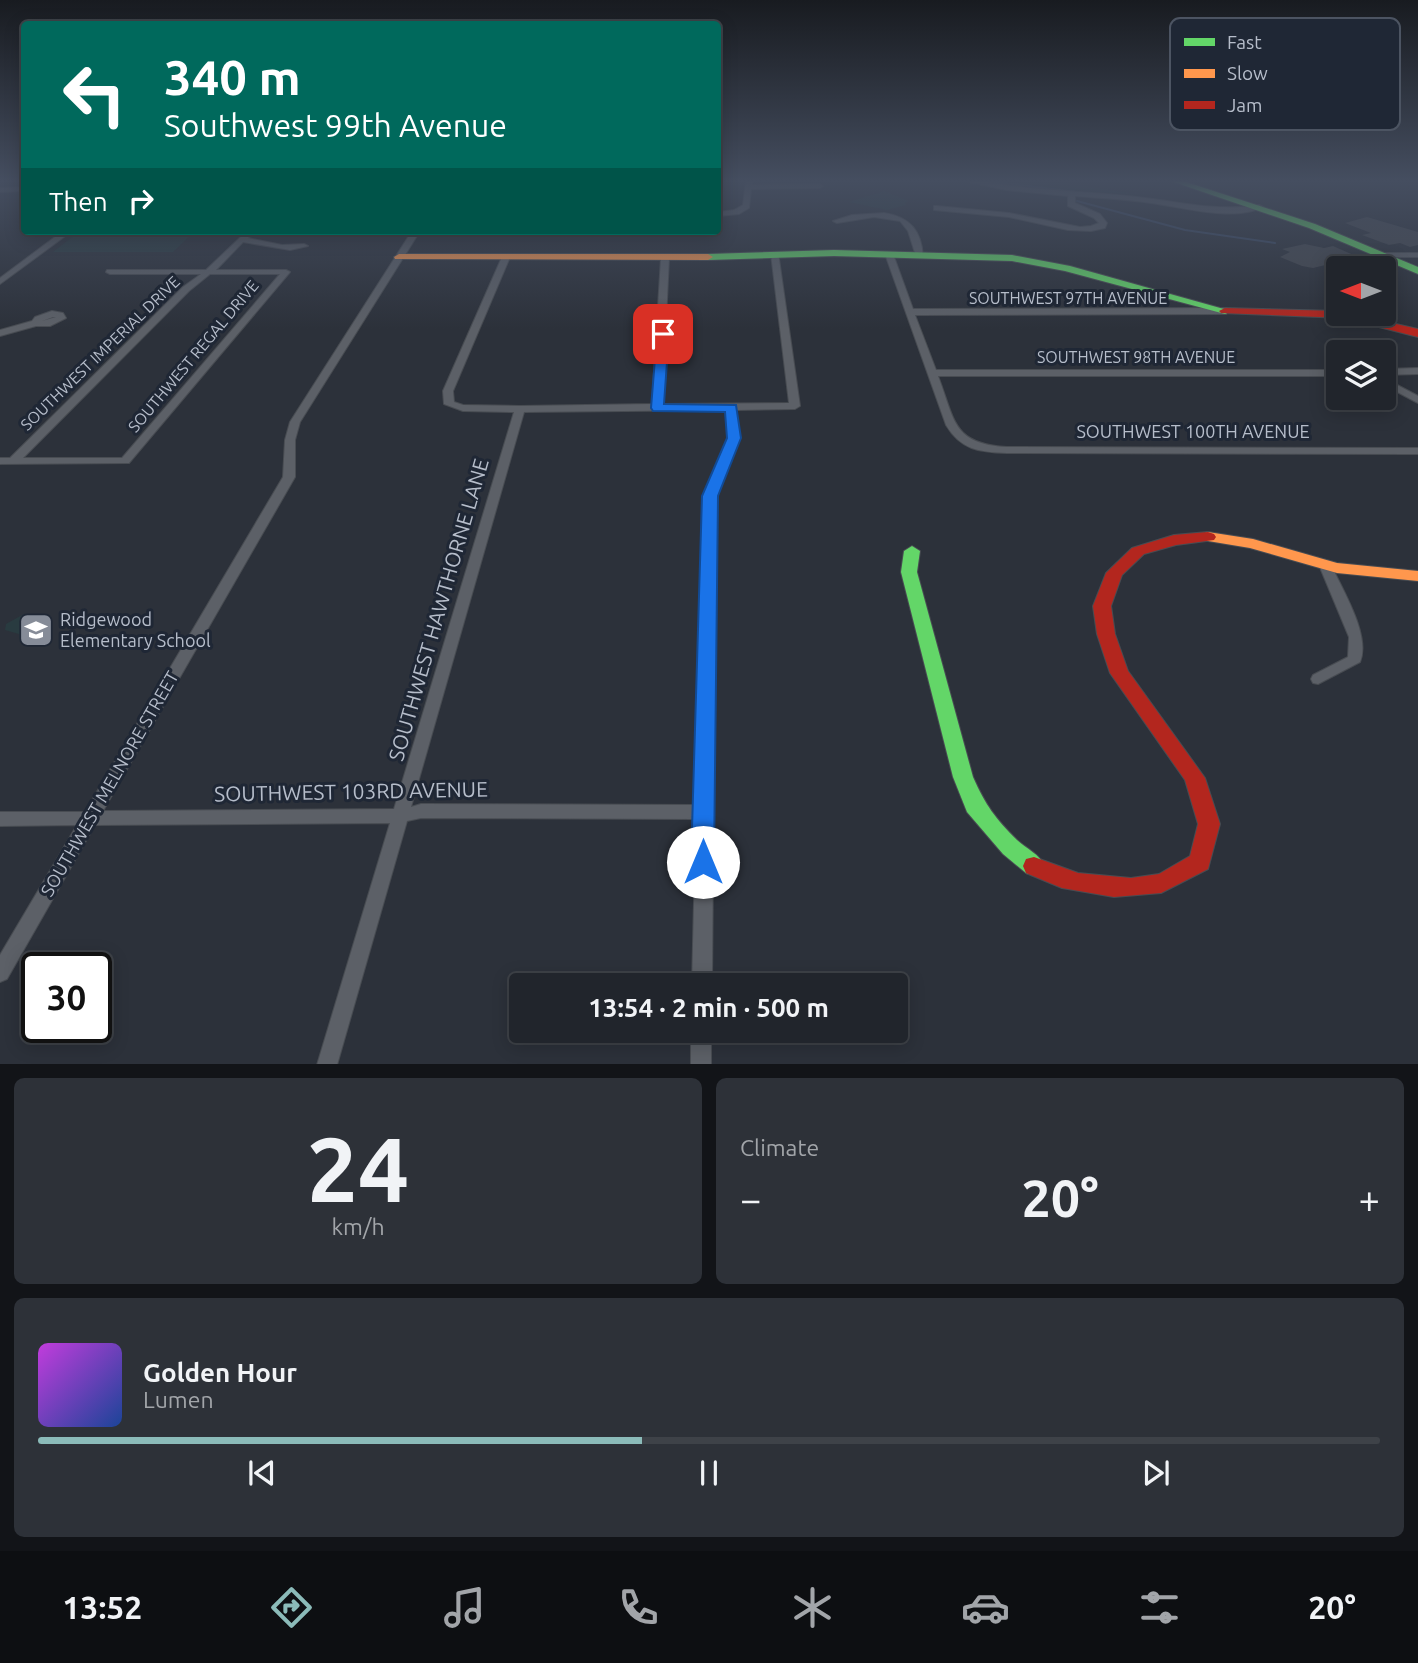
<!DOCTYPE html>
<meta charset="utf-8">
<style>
body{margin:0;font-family:Ubuntu,sans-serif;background:#2d3138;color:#f1f3f6;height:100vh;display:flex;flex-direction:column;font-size:26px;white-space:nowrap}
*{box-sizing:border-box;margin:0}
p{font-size:23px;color:#a2a5a9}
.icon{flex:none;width:38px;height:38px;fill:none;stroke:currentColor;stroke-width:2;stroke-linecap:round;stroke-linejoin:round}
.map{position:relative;height:1064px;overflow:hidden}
.sheet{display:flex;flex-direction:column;gap:14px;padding:14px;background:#121418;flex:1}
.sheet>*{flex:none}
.guide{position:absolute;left:21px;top:21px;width:700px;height:214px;border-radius:7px;box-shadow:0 4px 18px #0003,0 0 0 2px #3e4248;background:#00695c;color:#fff;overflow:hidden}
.needle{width:46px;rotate:270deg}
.tools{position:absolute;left:1326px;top:256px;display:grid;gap:14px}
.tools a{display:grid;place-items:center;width:70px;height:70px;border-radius:7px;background:#21252c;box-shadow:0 4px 18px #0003,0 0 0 2px #3e4248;font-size:35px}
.speed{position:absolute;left:21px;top:952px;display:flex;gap:14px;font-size:35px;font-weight:700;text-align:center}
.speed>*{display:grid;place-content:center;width:91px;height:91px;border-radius:50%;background:#21252c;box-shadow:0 4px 18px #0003,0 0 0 2px #3e4248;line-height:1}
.speed .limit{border:4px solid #111;border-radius:10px;background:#fff;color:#111}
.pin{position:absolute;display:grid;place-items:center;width:60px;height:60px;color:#fff;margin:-30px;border-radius:14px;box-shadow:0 4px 10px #0006}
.me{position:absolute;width:77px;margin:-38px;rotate:0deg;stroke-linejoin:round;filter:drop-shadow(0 0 5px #0008)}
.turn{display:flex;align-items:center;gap:24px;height:147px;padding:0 28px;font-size:32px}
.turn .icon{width:91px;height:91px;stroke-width:2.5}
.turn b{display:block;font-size:49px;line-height:60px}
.then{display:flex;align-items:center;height:66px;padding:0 28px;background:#0003;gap:14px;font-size:26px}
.big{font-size:52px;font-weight:700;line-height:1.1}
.sheet .widget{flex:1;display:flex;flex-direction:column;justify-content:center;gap:10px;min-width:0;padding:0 24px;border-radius:10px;background:#2d3138}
.sheet .dial{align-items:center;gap:0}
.dial b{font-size:91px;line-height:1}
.song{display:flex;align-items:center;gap:21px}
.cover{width:84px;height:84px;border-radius:10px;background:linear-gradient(135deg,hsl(290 70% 55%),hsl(220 70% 35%))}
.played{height:7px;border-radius:4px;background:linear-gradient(90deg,#8bbbb9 45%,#3e4248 45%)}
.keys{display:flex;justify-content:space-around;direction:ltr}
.heat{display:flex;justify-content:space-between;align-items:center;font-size:38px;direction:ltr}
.sheet .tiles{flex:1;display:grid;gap:14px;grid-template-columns:1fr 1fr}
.widget:last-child{grid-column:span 2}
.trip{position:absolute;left:509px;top:973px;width:399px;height:70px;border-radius:7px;background:#21252c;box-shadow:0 4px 18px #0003,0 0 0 2px #3e4248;font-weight:700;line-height:70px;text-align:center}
.tabs{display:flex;height:112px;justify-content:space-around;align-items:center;background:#0d0f12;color:#a2a5a9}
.tabs .icon{width:49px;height:49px}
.tabs .active{color:#8bbbb9}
.tabs b{font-size:32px;color:#f1f3f6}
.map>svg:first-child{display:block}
</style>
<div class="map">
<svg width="1418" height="1065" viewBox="0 0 1418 1065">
<rect width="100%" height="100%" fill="#2c313a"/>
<path fill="#293b40" d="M983 180H1051L1140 195 1013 186Z
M884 191 909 201 905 203 906 205 887 210 849 202Z
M80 231H195L173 252H53Z
M24 614 39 615 45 620V625L32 643 20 642 19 634 5 630 6 624Z"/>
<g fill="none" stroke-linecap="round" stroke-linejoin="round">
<path stroke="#3b4a64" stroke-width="2" d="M981 180 1076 192
M1077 201 1185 230 1275 243"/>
</g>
<path fill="#43474e" d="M1367 217 1418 232V245L1410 247 1400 243 1389 245 1362 235 1371 233 1345 223Z
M1305 244 1324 248 1333 246 1358 257 1313 268 1302 266 1280 257 1290 252 1282 249Z"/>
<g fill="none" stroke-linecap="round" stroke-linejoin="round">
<g stroke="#484c52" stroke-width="2">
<path id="street" d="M746 180H752V185L820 184 823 186 820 188 751 189 749 208 739 214 718 216V212L734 210 743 205Z
M961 180C984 180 1007 186 1030 188 1071 192 1112 193 1153 199 1189 204 1222 211 1259 205L1263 207C1233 222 1182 207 1151 203 1126 199 1100 198 1075 196V203L1100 214 1107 223 1105 228 1091 231 1068 230 1009 217 934 210V206H937L1009 213 1080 227 1091 226 1099 223 1094 218 1068 206V196L1006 190Z
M24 187V191L0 192V188Z
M884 213C911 217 922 232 923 258L916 256 908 231 900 221 874 217 837 223 833 221 852 215Z
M63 231H72L0 284V278Z
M247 231H255L248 238 282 245 304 244 308 246 290 250 243 242 216 270H286L290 272 129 463 0 464V458H10L183 287 201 274H110L106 272 107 270H206ZM210 274H280L122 458H23L189 291Z
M412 231H420L300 422 295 440V477L103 811 394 809 514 412 463 411 444 404 443 391 502 257 506 255 510 257 453 391 454 402 463 405 520 406 652 404 661 258 665 256 669 258 662 404 789 403 771 254 778 252 800 406 795 409 736 410 738 444 716 496 712 985H692L696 819 421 818 407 821 337 1065H317L390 823 95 825 7 979 0 982V955L77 825 0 826V812H85L283 477 285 440 290 422ZM726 410 728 444 704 496 697 805 421 804 411 807 524 412Z
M886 252 893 254 913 309 1226 308 1230 311 1226 314 915 315 936 370H1339V376H938C955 420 952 444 1007 447L1418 448V454L1007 453C979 452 961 450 946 425L885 254Z
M1381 253H1418V257H1381Z
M52 311 63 313 66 318 50 326H36L0 336V330L32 321 35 317ZM53 317H56L42 321Z
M1418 368V374L1384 375V369Z
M1384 378 1418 396V403L1384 385Z
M1325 561 1331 565C1343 591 1371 636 1360 662L1318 684 1313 683 1311 679 1313 675 1348 657 1349 637 1319 565Z
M691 1031H711V1065H691Z"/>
</g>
<g stroke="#484c52" stroke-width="2">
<path id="fast" d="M1168 180H1180L1315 224 1418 267V274L1309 228Z
M834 250 1012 255 1070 266 1231 311 1225 314 1065 271 1012 261 834 256 708 260 703 257 708 254Z
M912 546 920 551 917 572 973 777C986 806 995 818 1017 840 1027 849 1039 854 1045 866L1042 873 1034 875 1026 873 1003 854 967 812 953 777 901 572 904 551Z"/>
</g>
<g stroke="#484c52" stroke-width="2">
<path id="slow" d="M399 254H708L713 257 708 260 395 259 394 257Z
M1208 532 1253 539 1337 563 1418 571V581L1337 573 1250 548 1202 540 1200 537 1202 534Z"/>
</g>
<g stroke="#484c52" stroke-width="2">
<path id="jam" d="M1225 308 1339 311 1418 329V337L1344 318 1221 313 1219 311Z
M1208 532 1214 534 1216 537 1214 540 1176 545 1144 554 1122 575 1111 606 1115 634 1128 671 1205 778 1220 824 1208 869 1161 893 1114 897 1062 888 1026 873 1023 866 1026 859 1034 857 1078 873 1131 878 1159 874 1190 856 1198 824 1185 780 1110 673 1097 634 1093 606 1106 573 1132 548 1174 535Z"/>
</g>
<use href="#street" fill="#5c6067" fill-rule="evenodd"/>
<use href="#fast" fill="#63d668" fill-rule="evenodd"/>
<use href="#slow" fill="#ff974d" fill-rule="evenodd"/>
<use href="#jam" fill="#b3261e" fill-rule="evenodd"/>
</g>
<linearGradient id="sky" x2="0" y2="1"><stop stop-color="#181b20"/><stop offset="0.55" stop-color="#454e60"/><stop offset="1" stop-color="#454e60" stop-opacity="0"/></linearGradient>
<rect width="1418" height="329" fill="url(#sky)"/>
<path fill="#1a73e8" stroke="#114b97" stroke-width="2" d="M663 330 669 334 664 404 736 405 741 438 718 496 714 862 711 868 703 871 695 868 691 862 702 496 727 438 725 412 653 411 651 408 657 334Z"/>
<defs>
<g id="school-square" transform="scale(1.75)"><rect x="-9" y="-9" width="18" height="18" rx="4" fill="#868c98" stroke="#1f2735"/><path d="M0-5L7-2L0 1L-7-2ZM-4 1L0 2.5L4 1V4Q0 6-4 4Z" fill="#fff"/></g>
</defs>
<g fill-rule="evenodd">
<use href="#school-square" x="36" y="630"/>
</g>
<g text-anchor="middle" stroke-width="6" stroke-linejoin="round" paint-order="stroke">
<g font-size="16" fill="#b6bdca" stroke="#1f2735">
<text x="1068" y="304">SOUTHWEST 97TH AVENUE</text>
<text transform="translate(100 353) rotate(-44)" y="6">SOUTHWEST IMPERIAL DRIVE</text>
<text transform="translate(193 356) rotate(-50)" y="6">SOUTHWEST REGAL DRIVE</text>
<text x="1136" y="363">SOUTHWEST 98TH AVENUE</text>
</g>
<g font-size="18" fill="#b6bdca" stroke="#1f2735">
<text x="1193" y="438">SOUTHWEST 100TH AVENUE</text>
<text transform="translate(110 784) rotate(-60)" y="6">SOUTHWEST MELNORE STREET</text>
</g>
<g font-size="18" fill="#b6bdca" stroke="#1f2735" text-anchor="start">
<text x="60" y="626">Ridgewood<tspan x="60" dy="21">Elementary School</tspan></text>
</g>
<g font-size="21" fill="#b6bdca" stroke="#1f2735">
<text transform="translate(439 610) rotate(-74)" y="7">SOUTHWEST HAWTHORNE LANE</text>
<text transform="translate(351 792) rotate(-1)" y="7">SOUTHWEST 103RD AVENUE</text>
</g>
</g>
<rect x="1170" y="18" width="230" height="112" rx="10" fill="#1f2735" stroke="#4c5462" stroke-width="2"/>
<rect x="1184" y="38" width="31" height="8" fill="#63d668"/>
<rect x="1184" y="69" width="31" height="9" fill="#ff974d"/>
<rect x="1184" y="101" width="31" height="8" fill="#b3261e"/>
<g font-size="19" fill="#b6bdca">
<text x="1227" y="49">Fast</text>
<text x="1227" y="80">Slow</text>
<text x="1227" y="112">Jam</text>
</g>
</svg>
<div class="tools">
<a><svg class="needle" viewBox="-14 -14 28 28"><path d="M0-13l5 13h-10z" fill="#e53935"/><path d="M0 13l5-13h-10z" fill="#a2a5a9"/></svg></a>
<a><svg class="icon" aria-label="layers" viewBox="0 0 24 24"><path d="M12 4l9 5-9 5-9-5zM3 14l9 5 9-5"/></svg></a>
</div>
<div class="speed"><div class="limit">30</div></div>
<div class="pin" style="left:663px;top:334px;background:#d93025"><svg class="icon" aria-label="arrive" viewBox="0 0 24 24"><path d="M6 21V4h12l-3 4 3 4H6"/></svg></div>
<svg class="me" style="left:703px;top:862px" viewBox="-20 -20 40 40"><circle r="19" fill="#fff"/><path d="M0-13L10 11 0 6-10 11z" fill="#1a73e8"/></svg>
<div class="trip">13:54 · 2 min · 500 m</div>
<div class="guide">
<div class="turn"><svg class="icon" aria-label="left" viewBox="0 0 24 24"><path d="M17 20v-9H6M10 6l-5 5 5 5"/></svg><div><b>340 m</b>Southwest 99th Avenue</div></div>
<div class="then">Then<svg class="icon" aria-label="right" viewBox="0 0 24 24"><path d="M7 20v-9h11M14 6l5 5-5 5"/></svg></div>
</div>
</div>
<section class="sheet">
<div class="tiles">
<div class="widget dial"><b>24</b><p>km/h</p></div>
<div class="widget"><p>Climate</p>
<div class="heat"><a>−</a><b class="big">20°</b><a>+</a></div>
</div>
<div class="widget">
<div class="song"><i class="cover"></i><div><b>Golden Hour</b><p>Lumen</p></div></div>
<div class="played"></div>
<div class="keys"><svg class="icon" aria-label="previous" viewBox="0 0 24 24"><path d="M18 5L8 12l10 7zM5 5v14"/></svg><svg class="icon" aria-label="pause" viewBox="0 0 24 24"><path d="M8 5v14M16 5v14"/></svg><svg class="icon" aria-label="next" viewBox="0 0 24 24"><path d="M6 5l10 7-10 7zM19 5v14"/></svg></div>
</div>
</div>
</section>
<nav class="tabs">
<b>13:52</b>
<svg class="icon active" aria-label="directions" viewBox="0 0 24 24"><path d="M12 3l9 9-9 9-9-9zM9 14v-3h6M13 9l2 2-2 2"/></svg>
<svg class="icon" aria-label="music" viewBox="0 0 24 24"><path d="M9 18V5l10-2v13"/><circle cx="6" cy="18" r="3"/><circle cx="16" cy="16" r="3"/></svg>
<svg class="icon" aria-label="phone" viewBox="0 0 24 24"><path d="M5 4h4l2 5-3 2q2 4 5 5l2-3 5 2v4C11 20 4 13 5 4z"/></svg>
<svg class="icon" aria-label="climate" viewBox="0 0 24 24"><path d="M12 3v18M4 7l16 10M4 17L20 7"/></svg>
<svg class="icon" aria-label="car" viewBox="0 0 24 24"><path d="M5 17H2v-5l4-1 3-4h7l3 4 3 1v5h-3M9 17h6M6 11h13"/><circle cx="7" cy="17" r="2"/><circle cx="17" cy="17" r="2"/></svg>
<svg class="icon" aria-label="filters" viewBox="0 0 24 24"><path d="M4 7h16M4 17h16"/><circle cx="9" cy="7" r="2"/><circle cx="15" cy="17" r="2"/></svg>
<b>20°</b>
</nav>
